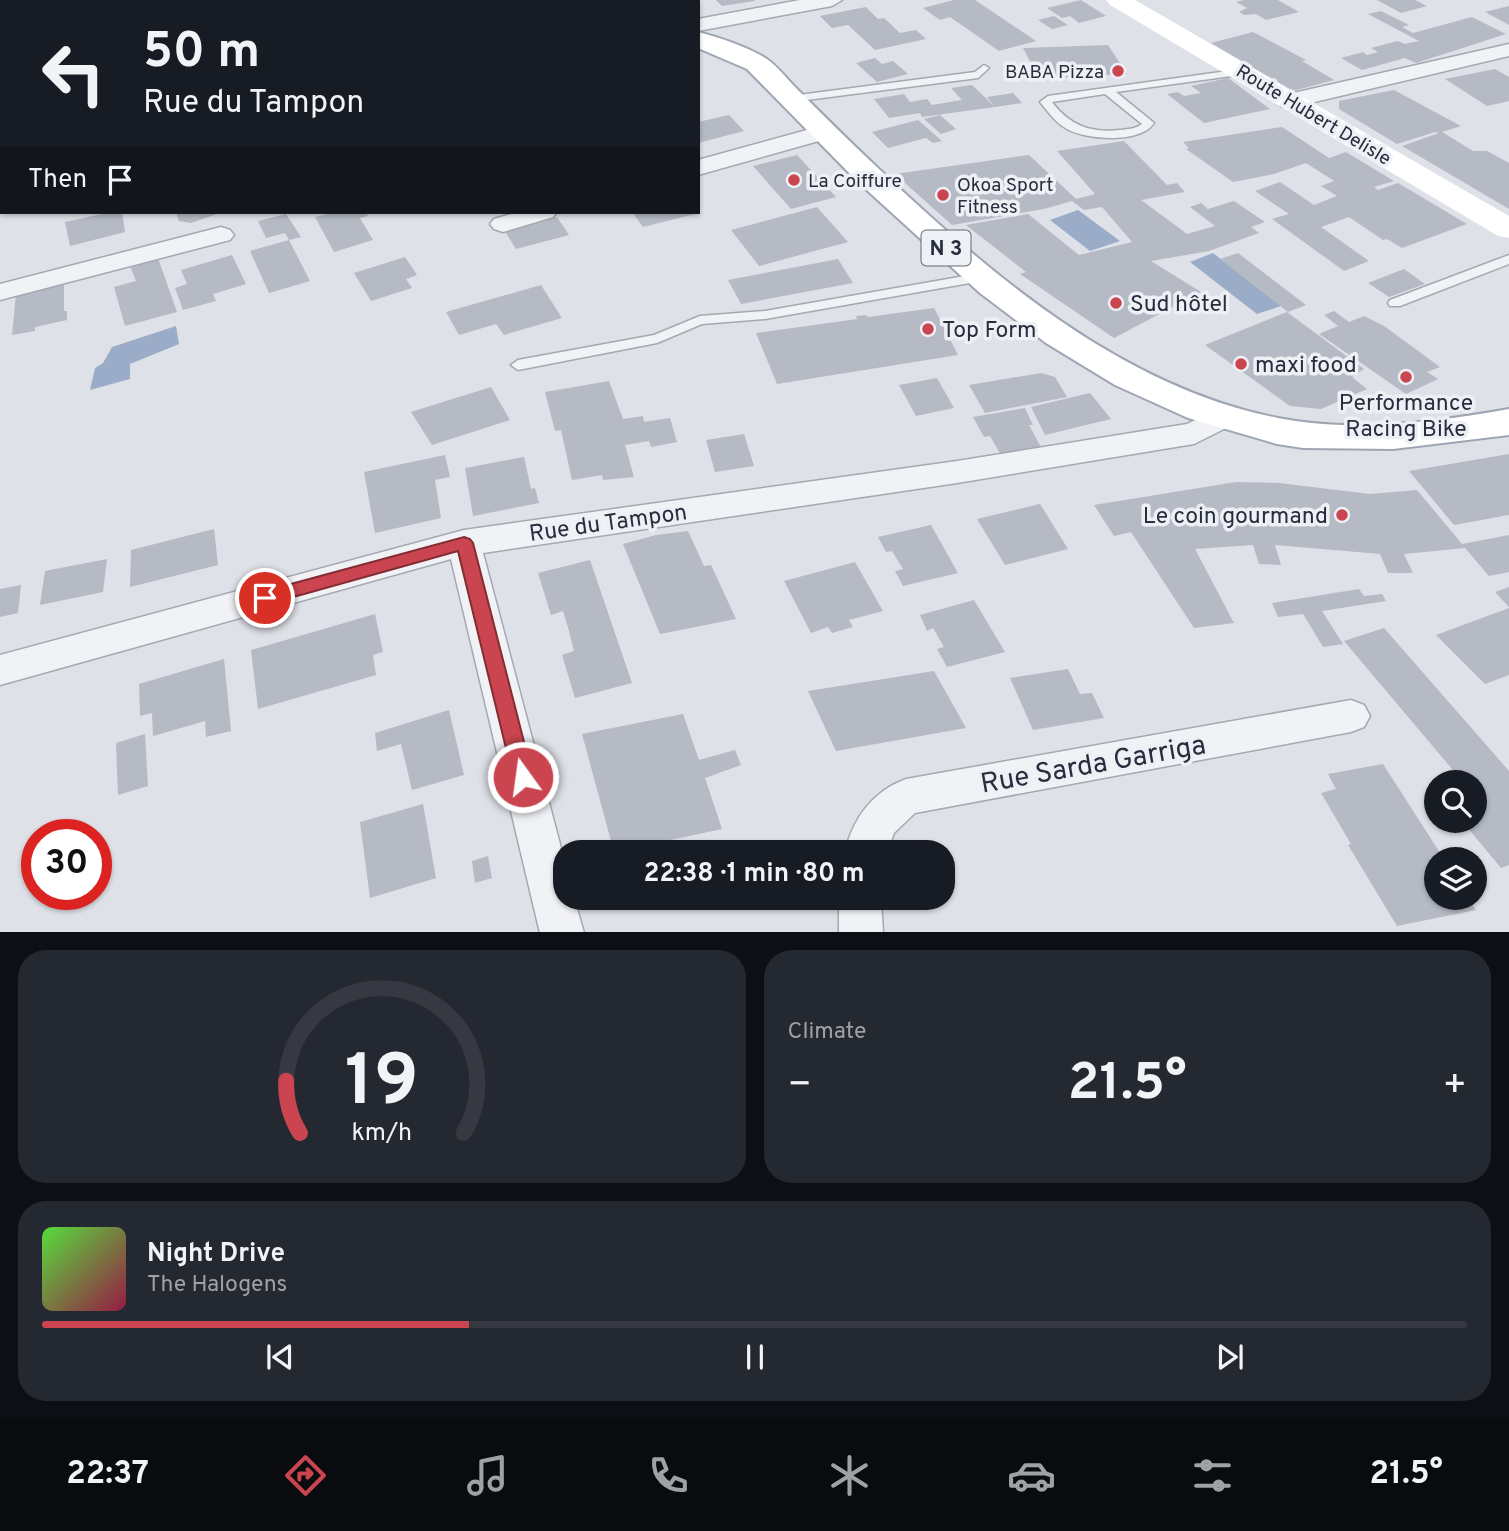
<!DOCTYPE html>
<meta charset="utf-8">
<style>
body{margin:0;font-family:Overpass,sans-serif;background:#242831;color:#f1f3f6;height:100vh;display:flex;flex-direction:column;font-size:26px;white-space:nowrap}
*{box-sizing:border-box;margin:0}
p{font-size:23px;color:#9ea1a6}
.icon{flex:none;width:38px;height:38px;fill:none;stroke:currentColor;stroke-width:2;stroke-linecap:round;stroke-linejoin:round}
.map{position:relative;height:932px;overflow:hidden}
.sheet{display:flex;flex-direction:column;gap:18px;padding:18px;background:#0d0f14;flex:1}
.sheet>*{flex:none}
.hud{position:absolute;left:0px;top:0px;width:700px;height:214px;box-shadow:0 2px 5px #0004;background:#171b24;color:#f1f3f6;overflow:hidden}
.buttons{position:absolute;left:1424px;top:770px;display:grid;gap:14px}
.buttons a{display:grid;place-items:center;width:63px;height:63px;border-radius:50%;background:#171b24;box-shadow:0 2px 5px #0004;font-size:35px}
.speed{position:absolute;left:21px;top:819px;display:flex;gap:14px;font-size:35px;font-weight:700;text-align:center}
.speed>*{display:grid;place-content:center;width:91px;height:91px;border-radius:50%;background:#171b24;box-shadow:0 2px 5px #0004;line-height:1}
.speed .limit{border:10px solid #d22;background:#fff;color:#111}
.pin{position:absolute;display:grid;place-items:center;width:60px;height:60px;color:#fff;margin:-30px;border:4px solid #fff;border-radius:50%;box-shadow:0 2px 7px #0007}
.me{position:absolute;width:77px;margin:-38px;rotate:346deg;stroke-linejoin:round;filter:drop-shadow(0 0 5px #0008)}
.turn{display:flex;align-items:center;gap:24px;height:147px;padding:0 28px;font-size:32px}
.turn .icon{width:91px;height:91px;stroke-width:2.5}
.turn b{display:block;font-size:49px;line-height:60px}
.then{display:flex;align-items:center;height:66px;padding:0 28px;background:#0003;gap:14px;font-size:26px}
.big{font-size:52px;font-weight:700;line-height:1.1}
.sheet .widget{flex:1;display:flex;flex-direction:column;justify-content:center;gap:10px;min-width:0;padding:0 24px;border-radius:28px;background:#242831}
.sheet .dial{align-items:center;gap:0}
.dial svg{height:182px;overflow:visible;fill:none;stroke:#363941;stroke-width:7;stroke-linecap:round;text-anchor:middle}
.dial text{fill:#f1f3f6;stroke:none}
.song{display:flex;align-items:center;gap:21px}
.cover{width:84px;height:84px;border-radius:10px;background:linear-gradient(135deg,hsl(110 70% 55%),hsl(340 70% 35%))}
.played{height:7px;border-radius:4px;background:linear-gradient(90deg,#ca454f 30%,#363941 30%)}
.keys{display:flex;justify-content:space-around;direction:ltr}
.heat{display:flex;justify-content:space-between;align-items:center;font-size:38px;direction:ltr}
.sheet .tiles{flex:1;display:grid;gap:18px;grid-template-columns:1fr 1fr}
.widget:last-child{grid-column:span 2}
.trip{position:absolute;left:553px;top:840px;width:402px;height:70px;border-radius:28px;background:#171b24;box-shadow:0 2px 5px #0004;font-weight:700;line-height:70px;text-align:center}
.tabs{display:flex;height:112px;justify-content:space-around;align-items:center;background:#090b0e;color:#9ea1a6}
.tabs .icon{width:49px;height:49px}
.tabs .on{color:#ca454f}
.tabs b{font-size:32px;color:#f1f3f6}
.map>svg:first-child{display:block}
</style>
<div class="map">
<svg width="1509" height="933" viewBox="0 0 1509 933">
<rect width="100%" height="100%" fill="#dee1e7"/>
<path fill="#9aacc7" d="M1078 210 1120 241 1090 251 1050 220Z
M1213 253 1281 306 1257 314 1190 262Z
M176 326 179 344 130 364V379L90 390 95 368 103 363 112 347Z"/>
<path fill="#b5bac4" d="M716 0H755V1L722 6Z
M954 0H975L1036 41 999 51 950 17 940 20 923 8Z
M1081 0 1106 16 1079 23 1070 16 1062 18 1047 8Z
M1244 0H1278L1299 12 1266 20 1256 14 1244 15 1239 12 1247 8 1236 2Z
M1377 0H1415L1427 6 1401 13Z
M1509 6V25L1485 12Z
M866 7 878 19 884 18 900 33 916 30 926 39 875 50 848 25 832 28 820 16Z
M1381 11 1409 25 1402 27 1413 33 1472 17 1506 34 1416 63 1405 58 1362 70 1341 58 1363 52 1367 55 1378 52 1371 48 1398 41 1405 44 1419 41 1368 14Z
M1054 16 1068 25 1052 29 1038 20Z
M1253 32 1306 60 1302 61 1334 80 1293 91 1211 43Z
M1108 45 1127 74 1051 78 1045 66 1033 67 1023 48Z
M875 58 882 64 893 61 908 74 877 82 856 63Z
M1495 69 1509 77V101L1487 106 1445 79Z
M1228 78 1270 109 1204 123 1167 94 1178 92 1184 96 1201 93 1191 86Z
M972 85 995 107 922 117 920 113 889 118 874 99 904 94 910 102 927 99 932 105 962 100 951 88Z
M1394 90 1461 126 1442 132 1473 151H1487L1509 163V209L1402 146 1439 133 1435 132 1397 144 1339 109V101Z
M1013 93 1022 103 995 107 987 97Z
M729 115 744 131 698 143V122Z
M940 115 956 129 941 134 924 119Z
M918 120 942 141 933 143 926 138 888 148 872 132Z
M1282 127 1329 158 1346 152 1394 181 1374 187 1378 190 1398 183 1467 224 1402 248 1387 239 1383 240 1349 217 1321 227 1369 261 1344 271 1272 219 1289 214 1255 191 1280 182 1314 205 1337 196 1321 186 1334 181 1306 163 1274 174 1233 182 1186 149 1189 148 1183 142Z
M1124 141 1167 185 1177 183 1185 192 1141 200 1187 234 1215 226 1190 207 1201 203 1208 209 1234 201 1265 222 1251 227 1259 233 1209 251 1151 261 1201 292 1114 338 1020 274 1026 272 966 225 1028 214 1079 255 1132 242 1102 207 1084 210 1072 201 1044 209 952 225 895 174 1029 155 1076 199 1095 194 1057 151Z
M797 155 836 197 791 209 753 166Z
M817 207 848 242 759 266 731 230Z
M111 212H122L125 232 70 246 65 222Z
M176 212H223L191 223 179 221Z
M335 212H366L368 216 360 218 373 240 334 252 315 217Z
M632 212H699V213L643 227Z
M286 214 301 237 289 240 285 233 266 238 258 221Z
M557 217 569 235 516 249 504 230Z
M289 240 310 281 269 293 250 251Z
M1238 253 1306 305 1288 312 1220 259Z
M232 255 246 284 213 294 216 301 183 310 175 288 187 284 181 270Z
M405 257 417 275 406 279 412 288 371 301 354 273Z
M158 258 177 312 125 326 114 287 136 281 130 266Z
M838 259 853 283 741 304 728 280Z
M1404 269 1425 284 1389 297 1368 283Z
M64 285V311H67V320L35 327V331L12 335 16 294Z
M541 285 562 318 504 335 496 324 459 335 446 312Z
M934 308 958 355 777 384 756 333 857 319 856 316 866 315 868 317Z
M1334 311 1349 322 1364 316 1384 326 1440 367 1427 372 1438 379 1406 394 1319 334 1338 326 1324 315Z
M1287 312 1364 369 1352 377 1367 389 1321 409 1290 406 1205 345Z
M1041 373 1055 377 1067 397 985 413 969 385Z
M937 378 954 408 916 416 899 385Z
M609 381 623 419 643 416 644 422 670 418 677 442 651 447 649 441 625 445 634 477 603 480 602 475 572 480 561 430 555 431 545 392Z
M491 387 510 420 432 445 411 412Z
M1090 393 1111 419 1045 435 1031 407Z
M1025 408 1033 425H1029L1042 449 1002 457 990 436 984 437 973 417Z
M744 434 754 466 715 472 706 440Z
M1509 454V515L1454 525 1409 471Z
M445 455 450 477 435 480 441 518 375 533 364 472Z
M524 457 531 489 535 488 539 503 473 516 465 468Z
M1236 482 1279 483 1370 494 1417 490 1462 544 1509 535V572L1489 576 1465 548 1404 554 1413 573H1388L1380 554 1275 545 1281 565 1259 564 1253 545 1195 549 1234 623 1194 628 1131 532 1114 536 1094 505Z
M1040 504 1068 549 1005 565 977 519Z
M931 525 958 573 903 586 895 571 903 569 892 551 886 552 878 537Z
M214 529 218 565 130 587 131 550Z
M688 531 704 566 711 565 736 619 660 634 623 544 656 535Z
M107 559 103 592 40 605 45 571Z
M590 560 632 683 575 698 562 655 574 651 569 631 563 611 551 615 538 573Z
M855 562 883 611 849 620 853 627 832 633 828 627 811 633 784 581Z
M21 585 18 613 0 617V589Z
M1509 587V607L1495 592Z
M1359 589 1364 596 1382 594 1386 601 1322 611 1343 644 1323 647 1303 614 1278 617 1272 603Z
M974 600 1005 652 947 667 937 649 944 647 933 628 927 631 920 615Z
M1509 608V675L1485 684 1436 635Z
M375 614 383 652 373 655 376 675 258 709 251 650Z
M1384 628 1509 771V865L1501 868 1462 821H1475V809L1483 806 1475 797V782H1463L1344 641Z
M224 659 231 731 206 737 205 721 153 736 152 713 140 716 139 684Z
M1068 669 1080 694 1092 693 1104 718 1033 730 1010 678Z
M934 671 966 728 836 751 808 691Z
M449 710 464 775 412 790 401 744 377 751 375 733Z
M683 714 699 760 735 750 741 765 705 778 722 829 614 852 582 734Z
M145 734 148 786 118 795 116 743Z
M1383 764 1444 859H1437V898H1468L1476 910 1397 926 1348 845 1351 844 1321 793 1336 789 1328 774Z
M423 804 436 878 370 898 360 822Z
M488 856 492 878 475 883 472 861Z"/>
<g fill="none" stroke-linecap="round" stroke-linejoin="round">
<g stroke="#a4a8b1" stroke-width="3">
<path id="lane" d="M984 65 989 68 978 78 791 102 785 99 791 96 975 72Z
M1242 69 1246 70V74L1116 92 1154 123C1140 144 1087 140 1067 129 1056 123 1048 112 1040 102L1048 96ZM1105 94 1142 124C1135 129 1129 129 1120 130 1091 133 1070 126 1052 102Z
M1509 255V264L1400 306H1390L1388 303 1390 300Z
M982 273 987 274V280L765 319 702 324 657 343 518 370 511 365 518 360 654 335 700 316 765 311Z"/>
</g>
<g stroke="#a4a8b1" stroke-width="3">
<path id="street" d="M128 0H148L149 2H129Z
M270 0H290V2H270Z
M800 0H842L832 6 698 31V19Z
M1509 44V56L1289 108 1281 106 1278 101 1281 96 1289 94Z
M825 125 833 127 837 132 833 137 698 175V160Z
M518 212H557L553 217 503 232 494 229 490 224 494 219Z
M221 227 230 230 234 235 230 240 0 300V284Z
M1223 407 1234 410 1238 417 1234 424 1194 444 957 483 483 553 565 863V898H574L584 933H540L451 559 0 685V655L464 530 957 461 1187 424Z
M1351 700 1364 705 1370 716 1364 727 1351 732 915 813 894 833 887 852H845C853 818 873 791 906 779Z
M839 898H881L883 933H839Z"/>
</g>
<g stroke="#9ea5b3" stroke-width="4">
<path id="primary" d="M343 0H388L342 2Z
M410 0H449L450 2H411Z
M698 32C721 38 742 45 762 56 775 63 786 78 797 89 824 116 852 144 880 170 992 276 1122 387 1278 418 1353 433 1435 422 1509 409V435L1393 449 1303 448 1277 444 1188 418 1115 385 1046 343 980 293 858 182 747 69 698 48Z
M0 102H2L0 119Z"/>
</g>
<use href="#lane" fill="#f1f2f6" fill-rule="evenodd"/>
<use href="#street" fill="#f1f2f6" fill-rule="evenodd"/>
<path fill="#fff" fill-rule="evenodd" d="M1106 0H1135L1509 216V238L1498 236 1110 5Z"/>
<use href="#primary" fill="#fff" fill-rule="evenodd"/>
</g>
<path fill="#ca454f" stroke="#832d33" stroke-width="2" d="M464 537 470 539 473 543 533 777 530 783 523 785 516 783 513 777 458 551 265 605 259 603 256 598 259 593 265 591Z"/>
<g fill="#ca454f" stroke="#edf0f5" stroke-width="2.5">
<circle cx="1118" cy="71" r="7"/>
<circle cx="794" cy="180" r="7"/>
<circle cx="943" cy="195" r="7"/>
<circle cx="1116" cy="303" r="7"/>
<circle cx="928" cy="329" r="7"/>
<circle cx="1241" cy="364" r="7"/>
<circle cx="1406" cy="377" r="7"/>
<circle cx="1342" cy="515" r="7"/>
</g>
<g text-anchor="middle" stroke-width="7" stroke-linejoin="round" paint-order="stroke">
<g font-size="19" fill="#282e3e" stroke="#edf0f5" text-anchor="start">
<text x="1104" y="78" text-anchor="end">BABA Pizza</text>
<text x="808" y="187">La Coiffure</text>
<text x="957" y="191">Okoa Sport<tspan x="957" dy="22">Fitness</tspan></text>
</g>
<g font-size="19" fill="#282e3e" stroke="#edf0f5">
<text transform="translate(1314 114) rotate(31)" y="7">Route Hubert Delisle</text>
</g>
<rect fill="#edf0f5" stroke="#636875" stroke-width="2" x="921.5" y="230.5" width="49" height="35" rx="5"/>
<g font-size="21" font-weight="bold" fill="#282e3e">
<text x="946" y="255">N 3</text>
</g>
<g font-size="23" fill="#282e3e" stroke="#edf0f5" text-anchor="start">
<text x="1130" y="311">Sud hôtel</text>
<text x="942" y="337">Top Form</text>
<text x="1255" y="372">maxi food</text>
<text x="1406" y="410" text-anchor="middle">Performance<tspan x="1406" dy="26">Racing Bike</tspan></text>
<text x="1328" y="523" text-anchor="end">Le coin gourmand</text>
</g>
<g font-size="23" fill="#282e3e" stroke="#edf0f5">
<text transform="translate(608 522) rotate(-8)" y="8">Rue du Tampon</text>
</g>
<g font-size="28" fill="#282e3e" stroke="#edf0f5">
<text transform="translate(1093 763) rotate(-10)" y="10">Rue Sarda Garriga</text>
</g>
</g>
</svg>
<div class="buttons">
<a><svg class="icon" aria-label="search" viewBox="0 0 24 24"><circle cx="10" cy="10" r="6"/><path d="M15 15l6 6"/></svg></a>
<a><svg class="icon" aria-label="layers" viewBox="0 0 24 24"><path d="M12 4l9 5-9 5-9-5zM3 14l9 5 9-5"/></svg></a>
</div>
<div class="speed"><div class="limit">30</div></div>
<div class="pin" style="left:265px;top:598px;background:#d93025"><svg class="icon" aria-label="arrive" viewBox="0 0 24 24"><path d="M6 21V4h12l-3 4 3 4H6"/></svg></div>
<svg class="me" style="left:523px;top:777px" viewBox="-20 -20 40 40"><circle r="17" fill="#ca454f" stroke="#fff" stroke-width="3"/><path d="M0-11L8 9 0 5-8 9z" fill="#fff"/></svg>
<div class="trip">22:38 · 1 min · 80 m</div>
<div class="hud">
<div class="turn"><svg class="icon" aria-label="left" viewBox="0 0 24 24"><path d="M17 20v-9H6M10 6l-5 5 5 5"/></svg><div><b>50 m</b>Rue du Tampon</div></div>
<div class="then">Then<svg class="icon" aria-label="arrive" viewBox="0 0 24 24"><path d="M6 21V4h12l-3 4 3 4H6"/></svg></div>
</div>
</div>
<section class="sheet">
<div class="tiles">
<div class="widget dial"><svg viewBox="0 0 100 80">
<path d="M14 69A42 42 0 1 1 86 69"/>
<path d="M14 69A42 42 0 0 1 8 46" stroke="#ca454f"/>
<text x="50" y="56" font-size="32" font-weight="700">19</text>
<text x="50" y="72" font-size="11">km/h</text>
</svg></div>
<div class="widget"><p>Climate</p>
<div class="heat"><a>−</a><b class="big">21.5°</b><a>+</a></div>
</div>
<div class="widget">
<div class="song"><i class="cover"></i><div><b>Night Drive</b><p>The Halogens</p></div></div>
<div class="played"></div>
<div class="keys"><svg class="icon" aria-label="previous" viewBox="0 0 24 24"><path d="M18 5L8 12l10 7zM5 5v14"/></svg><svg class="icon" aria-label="pause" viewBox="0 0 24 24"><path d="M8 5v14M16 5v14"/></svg><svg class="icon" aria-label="next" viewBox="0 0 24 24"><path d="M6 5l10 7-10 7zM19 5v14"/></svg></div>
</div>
</div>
</section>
<nav class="tabs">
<b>22:37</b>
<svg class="icon on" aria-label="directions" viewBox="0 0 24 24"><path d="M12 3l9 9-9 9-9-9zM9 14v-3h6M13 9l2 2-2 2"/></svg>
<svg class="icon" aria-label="music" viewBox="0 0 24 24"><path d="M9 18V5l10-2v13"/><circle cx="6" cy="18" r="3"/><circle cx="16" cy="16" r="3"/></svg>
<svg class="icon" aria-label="phone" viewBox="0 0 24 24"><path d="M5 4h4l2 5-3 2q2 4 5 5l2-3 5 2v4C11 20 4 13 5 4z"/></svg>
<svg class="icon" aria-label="climate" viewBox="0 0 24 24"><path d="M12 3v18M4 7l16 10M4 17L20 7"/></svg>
<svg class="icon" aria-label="car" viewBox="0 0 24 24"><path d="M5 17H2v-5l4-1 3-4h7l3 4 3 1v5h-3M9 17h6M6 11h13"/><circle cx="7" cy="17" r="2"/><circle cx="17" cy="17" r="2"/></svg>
<svg class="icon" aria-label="filters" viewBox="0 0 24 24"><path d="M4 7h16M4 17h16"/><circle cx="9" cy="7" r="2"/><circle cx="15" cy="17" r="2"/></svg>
<b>21.5°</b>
</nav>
